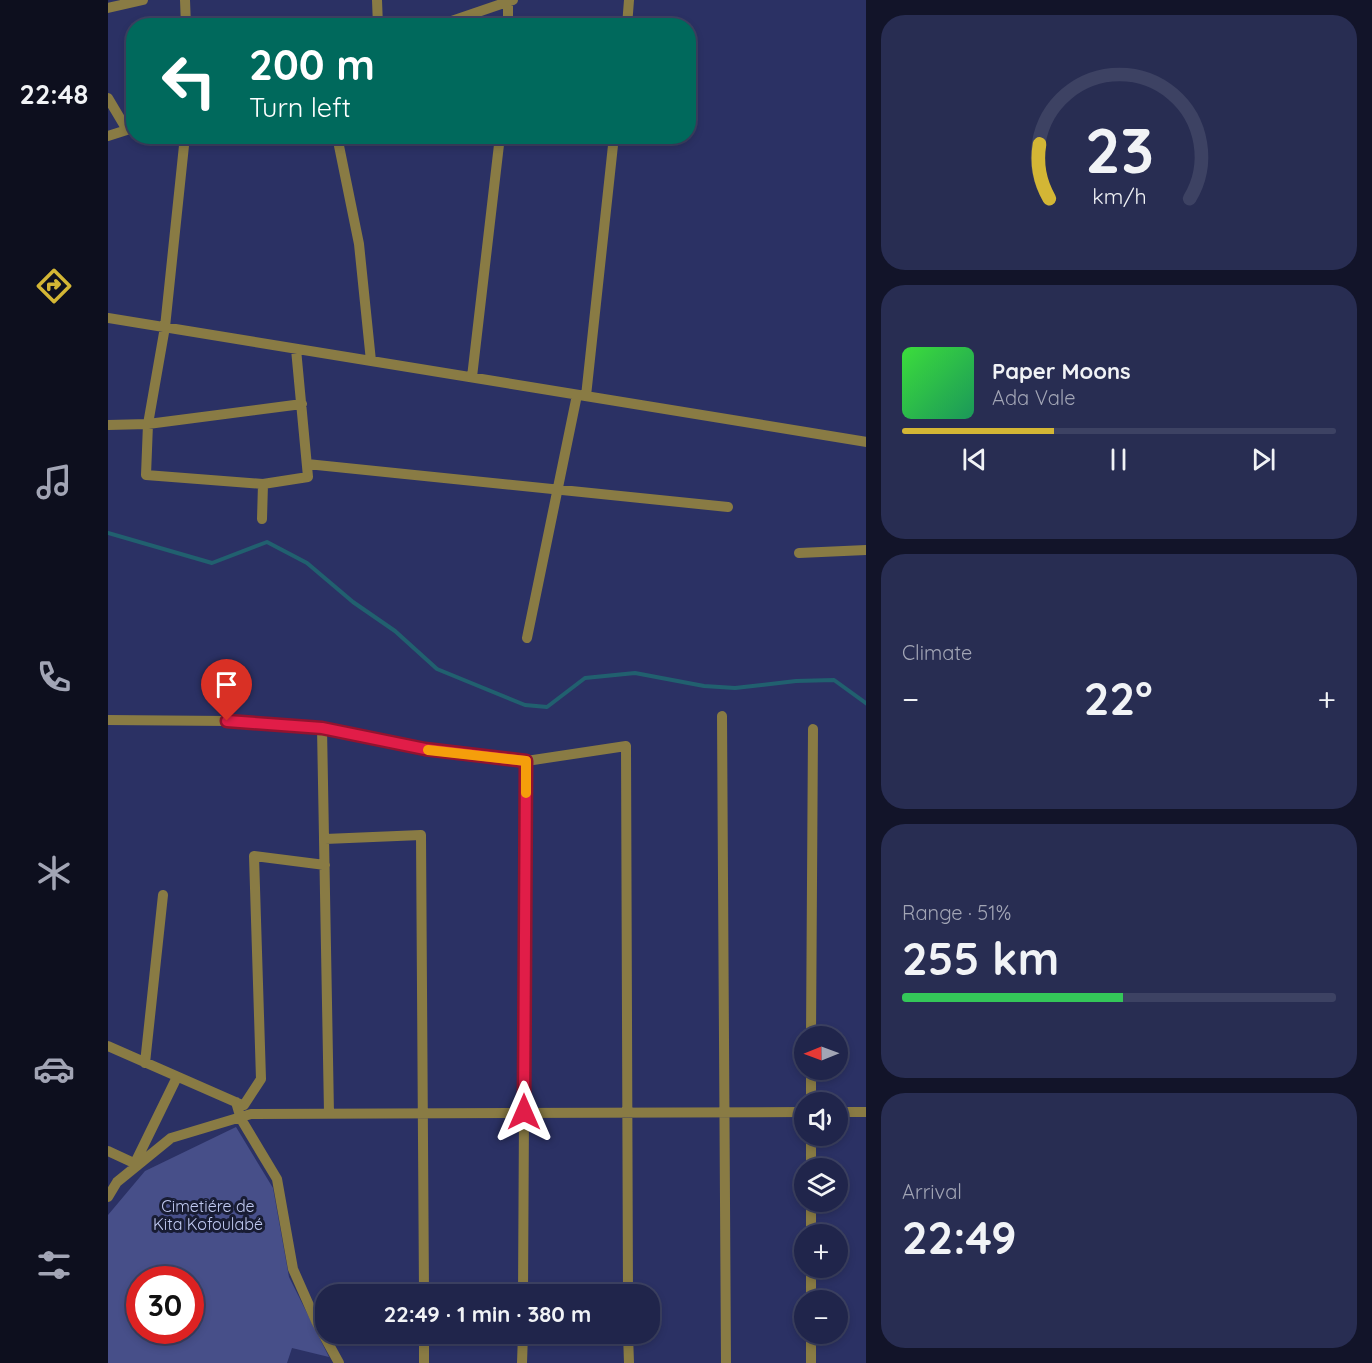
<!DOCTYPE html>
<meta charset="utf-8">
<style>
body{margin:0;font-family:Quicksand,sans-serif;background:#282d52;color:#f1f3f6;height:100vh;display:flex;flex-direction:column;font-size:22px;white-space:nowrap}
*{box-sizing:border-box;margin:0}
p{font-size:20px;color:#a2a5b5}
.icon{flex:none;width:33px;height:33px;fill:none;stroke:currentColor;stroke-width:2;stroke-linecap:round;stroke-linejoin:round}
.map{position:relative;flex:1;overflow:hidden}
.details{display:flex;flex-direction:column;gap:15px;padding:15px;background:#121429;width:506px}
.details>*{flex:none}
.guide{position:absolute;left:18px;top:18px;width:570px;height:126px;border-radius:24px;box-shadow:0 3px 9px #0003,0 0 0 2px #3d4263;background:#00695c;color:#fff;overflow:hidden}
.needle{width:39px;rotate:269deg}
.fabs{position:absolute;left:686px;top:1026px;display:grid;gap:12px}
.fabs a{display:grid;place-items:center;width:54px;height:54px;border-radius:50%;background:#20254b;box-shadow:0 3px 9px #0003,0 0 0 2px #3d4263;font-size:30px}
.speed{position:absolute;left:18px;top:1266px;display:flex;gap:12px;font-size:30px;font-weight:700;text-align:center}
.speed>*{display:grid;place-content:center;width:78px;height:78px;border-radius:50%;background:#20254b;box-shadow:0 3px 9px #0003,0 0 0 2px #3d4263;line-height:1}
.speed .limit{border:9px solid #d22;background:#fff;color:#111}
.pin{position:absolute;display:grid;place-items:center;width:51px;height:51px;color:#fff;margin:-62px -26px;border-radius:50% 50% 50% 0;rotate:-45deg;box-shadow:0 0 6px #0007}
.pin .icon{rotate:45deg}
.me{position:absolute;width:66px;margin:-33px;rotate:0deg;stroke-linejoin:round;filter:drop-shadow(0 0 4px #0008)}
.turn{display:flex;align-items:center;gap:21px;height:126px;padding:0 24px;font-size:27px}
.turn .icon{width:78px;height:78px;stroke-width:2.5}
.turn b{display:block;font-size:42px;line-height:51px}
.big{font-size:45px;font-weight:800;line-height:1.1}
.details .tile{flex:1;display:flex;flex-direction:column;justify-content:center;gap:9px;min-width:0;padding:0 21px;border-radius:24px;background:#282d52}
.details .dial{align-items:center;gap:0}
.dial svg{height:156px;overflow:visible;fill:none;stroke:#3d4263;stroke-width:7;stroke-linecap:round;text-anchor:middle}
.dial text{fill:#f1f3f6;stroke:none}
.song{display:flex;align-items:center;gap:18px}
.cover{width:72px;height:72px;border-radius:9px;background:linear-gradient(135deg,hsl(120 70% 55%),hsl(150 70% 35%))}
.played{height:6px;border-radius:3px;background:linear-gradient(90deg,#d3b635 35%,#3d4263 35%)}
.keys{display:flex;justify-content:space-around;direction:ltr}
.heat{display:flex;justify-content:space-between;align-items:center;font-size:33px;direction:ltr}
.charge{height:9px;border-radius:4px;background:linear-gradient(90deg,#34c759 51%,#3d4263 0)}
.trip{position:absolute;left:207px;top:1284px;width:345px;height:60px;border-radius:24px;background:#20254b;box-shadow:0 3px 9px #0003,0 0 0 2px #3d4263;font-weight:800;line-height:60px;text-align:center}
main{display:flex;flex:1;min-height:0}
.menu{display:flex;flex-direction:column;width:108px;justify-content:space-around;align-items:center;background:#0d0f1e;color:#a2a5b5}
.menu .icon{width:42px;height:42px}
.menu .on{color:#d3b635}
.menu b{font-size:27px;color:#f1f3f6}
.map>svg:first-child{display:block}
</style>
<main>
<nav class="menu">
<b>22:48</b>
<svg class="icon on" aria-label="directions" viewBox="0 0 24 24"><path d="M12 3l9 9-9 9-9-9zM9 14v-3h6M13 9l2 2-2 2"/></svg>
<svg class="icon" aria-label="music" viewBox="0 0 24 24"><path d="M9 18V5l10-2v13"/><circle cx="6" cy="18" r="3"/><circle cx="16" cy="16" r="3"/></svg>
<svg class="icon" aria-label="phone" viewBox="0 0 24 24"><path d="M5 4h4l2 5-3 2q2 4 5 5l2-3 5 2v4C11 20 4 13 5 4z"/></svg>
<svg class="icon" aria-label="climate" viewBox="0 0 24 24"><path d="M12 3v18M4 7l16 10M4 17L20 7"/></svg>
<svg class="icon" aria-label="car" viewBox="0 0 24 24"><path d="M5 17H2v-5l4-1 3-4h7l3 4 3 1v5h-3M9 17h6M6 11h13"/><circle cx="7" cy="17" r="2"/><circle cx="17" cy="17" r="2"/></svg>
<svg class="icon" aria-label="filters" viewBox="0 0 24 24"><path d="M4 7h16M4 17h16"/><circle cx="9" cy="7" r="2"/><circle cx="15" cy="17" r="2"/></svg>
</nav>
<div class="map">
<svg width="759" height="1363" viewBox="0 0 759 1363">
<rect width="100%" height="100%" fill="#2b3164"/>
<path fill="#474f89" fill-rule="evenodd" d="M128 1127 165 1188 181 1277 221 1357 184 1348 179 1363H0V1215L37 1171ZM32 1280H82V1330H32Z"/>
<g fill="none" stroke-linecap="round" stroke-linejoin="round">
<path stroke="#21606f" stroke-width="4" d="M0 533 104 563 159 542 199 563 245 602 287 631 329 669 417 705 439 707 477 678 527 673 596 686 627 688 688 681 726 680 759 704"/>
<path stroke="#897b44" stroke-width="10" d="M77 0 78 26
M269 0 270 26
M400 0V26
M0 8 35 0
M329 26 405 0
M519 26 521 0
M0 98 19 130
M0 136 25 128
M77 136 57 327 40 424 38 475 155 484 154 519
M229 136 251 244 263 361
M0 318 759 442
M364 377 392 136
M478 396 506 136
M0 425 40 424 194 404
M199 464 620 507
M155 484 200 477 188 349
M691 553 759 550
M419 638 469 395
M614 716 618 1363
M0 720 119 721 214 728 317 749 412 762 518 746 520 1294
M214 728 221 1113
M217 839 313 835 316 1294
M703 1036 705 729
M0 1046 132 1104
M37 1063 55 895
M128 1102 133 1119 169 1179 185 1269 208 1321 231 1363
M703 1102V1070
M136 1105 153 1079 146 856 217 865
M729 1112H759
M703 1136V1168
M0 1151 28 1164
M26 1165 69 1077
M0 1197 9 1182 63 1138 143 1114 696 1112
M703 1202V1234
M703 1268V1300
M415 1294 418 761
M316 1334V1363
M520 1334 521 1363
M703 1334V1363
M414 1363 415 1334"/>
</g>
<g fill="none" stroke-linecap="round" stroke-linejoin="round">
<g stroke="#92132f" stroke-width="15">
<path id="route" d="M119 721 214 728 317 749 418 761 416 1112"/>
</g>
<use href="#route" stroke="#e11d48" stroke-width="10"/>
<path stroke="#f59e0b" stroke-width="10" d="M320 750 418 761V793"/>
</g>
<g text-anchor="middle" stroke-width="6" stroke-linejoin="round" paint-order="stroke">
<g font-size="16" fill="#c1caf2" stroke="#181c33">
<text x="100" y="1212">Cimetiére de<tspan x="100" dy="18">Kita Kofoulabé</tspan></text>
</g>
</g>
</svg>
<div class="fabs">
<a><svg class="needle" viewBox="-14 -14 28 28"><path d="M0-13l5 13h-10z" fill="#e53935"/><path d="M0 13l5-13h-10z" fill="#a2a5b5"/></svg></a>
<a><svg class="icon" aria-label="sound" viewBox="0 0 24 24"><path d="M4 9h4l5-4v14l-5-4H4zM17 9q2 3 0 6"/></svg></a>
<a><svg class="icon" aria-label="layers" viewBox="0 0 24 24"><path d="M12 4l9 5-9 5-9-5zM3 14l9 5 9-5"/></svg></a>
<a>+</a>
<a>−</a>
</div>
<div class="speed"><div class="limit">30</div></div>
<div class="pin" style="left:119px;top:721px;background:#d93025"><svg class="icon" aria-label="arrive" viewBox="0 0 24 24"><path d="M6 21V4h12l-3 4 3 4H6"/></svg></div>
<svg class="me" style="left:416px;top:1112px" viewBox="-20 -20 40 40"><path d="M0-17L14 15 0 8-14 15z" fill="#e11d48" stroke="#fff" stroke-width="4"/></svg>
<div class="trip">22:49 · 1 min · 380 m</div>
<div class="guide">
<div class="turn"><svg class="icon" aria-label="left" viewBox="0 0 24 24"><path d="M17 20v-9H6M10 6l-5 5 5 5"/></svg><div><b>200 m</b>Turn left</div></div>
</div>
</div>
<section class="details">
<div class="tile dial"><svg viewBox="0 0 100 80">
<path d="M14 69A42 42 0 1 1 86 69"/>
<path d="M14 69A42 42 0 0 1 9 41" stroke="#d3b635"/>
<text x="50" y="56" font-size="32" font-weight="700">23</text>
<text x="50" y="72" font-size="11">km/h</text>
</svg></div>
<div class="tile">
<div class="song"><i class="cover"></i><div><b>Paper Moons</b><p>Ada Vale</p></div></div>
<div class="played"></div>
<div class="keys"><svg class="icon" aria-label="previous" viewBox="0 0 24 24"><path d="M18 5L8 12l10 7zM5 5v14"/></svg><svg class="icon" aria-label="pause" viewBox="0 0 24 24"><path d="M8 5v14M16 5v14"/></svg><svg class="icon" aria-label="next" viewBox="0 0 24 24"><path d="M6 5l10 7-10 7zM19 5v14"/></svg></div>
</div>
<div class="tile"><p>Climate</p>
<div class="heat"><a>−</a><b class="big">22°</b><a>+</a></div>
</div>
<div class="tile"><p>Range · 51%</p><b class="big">255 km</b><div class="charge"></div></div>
<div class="tile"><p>Arrival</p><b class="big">22:49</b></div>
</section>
</main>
